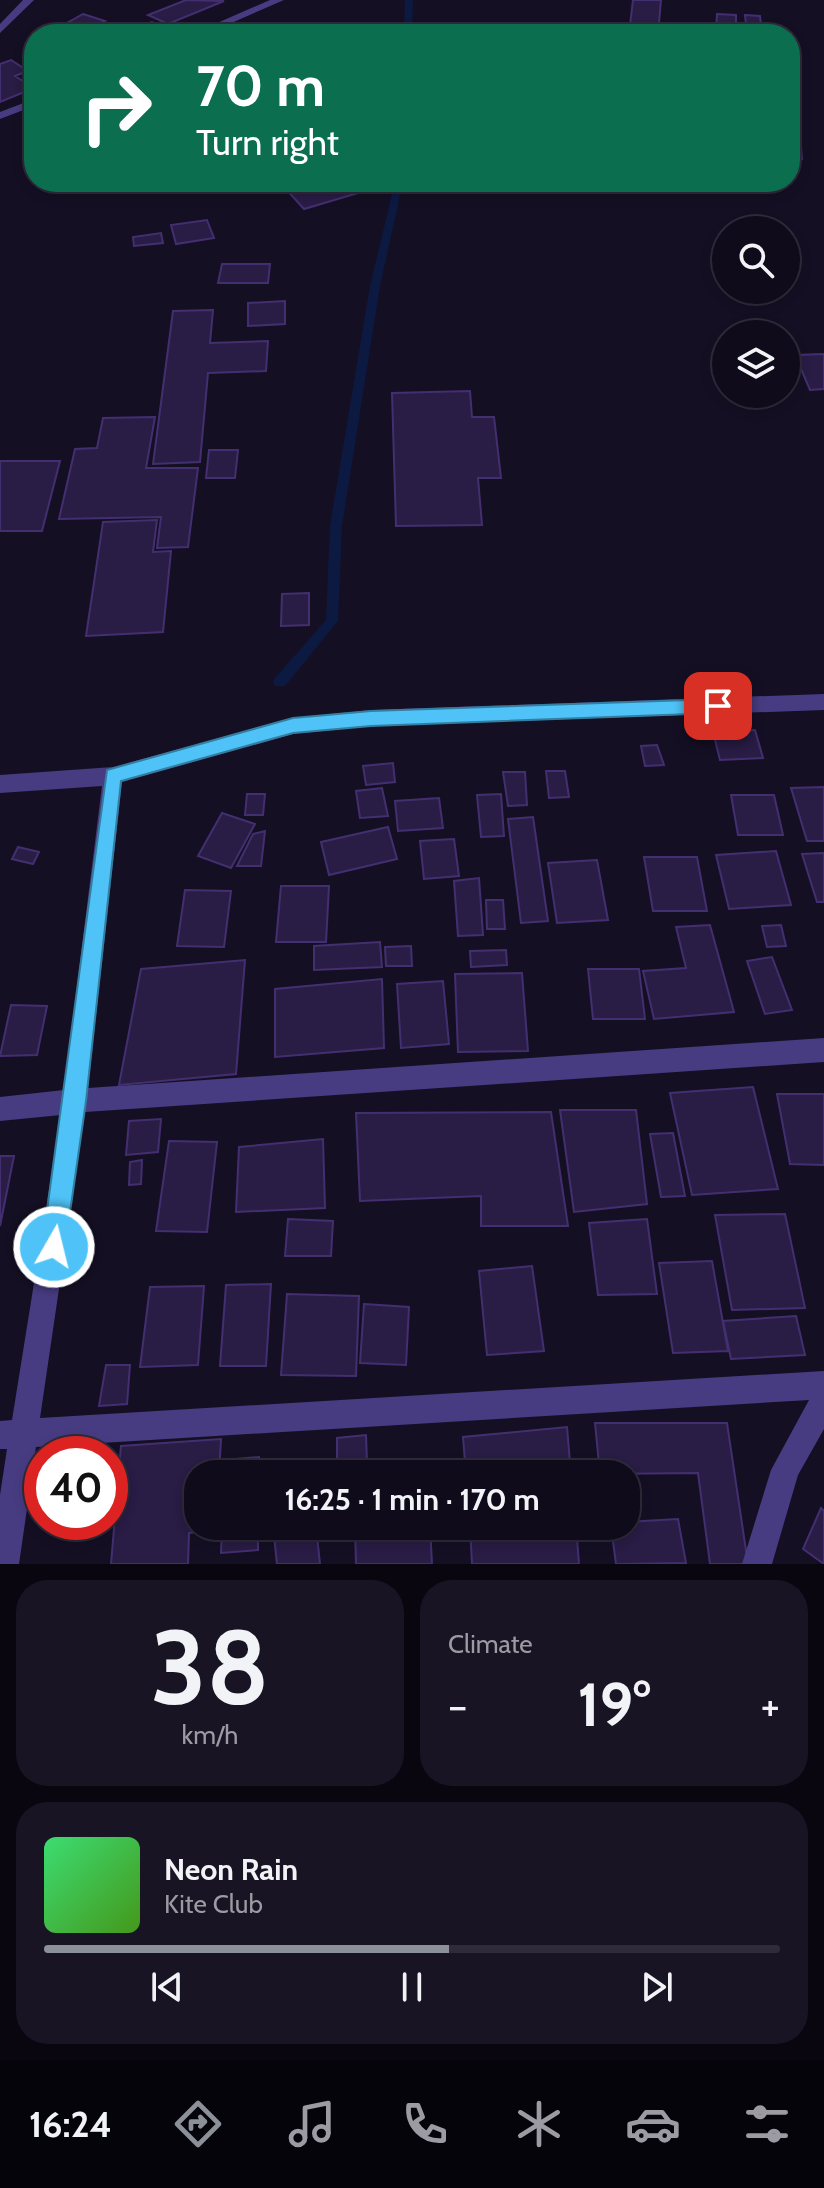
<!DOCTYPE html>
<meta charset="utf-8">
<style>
body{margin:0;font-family:Cabin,sans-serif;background:#191424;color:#f1f3f6;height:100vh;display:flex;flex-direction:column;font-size:30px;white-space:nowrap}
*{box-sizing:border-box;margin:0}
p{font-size:26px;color:#9c9ba3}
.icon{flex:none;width:44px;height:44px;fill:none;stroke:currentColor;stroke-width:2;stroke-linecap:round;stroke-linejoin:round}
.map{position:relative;height:1564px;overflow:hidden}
.drawer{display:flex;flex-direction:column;gap:16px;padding:16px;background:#09060f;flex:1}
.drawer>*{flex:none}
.top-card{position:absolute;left:24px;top:24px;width:776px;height:168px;border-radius:32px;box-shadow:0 4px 12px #0003,0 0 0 2px #302b3a;background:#0b6e4f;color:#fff;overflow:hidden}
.fabs{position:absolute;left:712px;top:216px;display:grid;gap:16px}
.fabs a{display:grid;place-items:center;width:88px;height:88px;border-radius:50%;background:#100b1b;box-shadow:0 4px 12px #0003,0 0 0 2px #302b3a;font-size:40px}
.speed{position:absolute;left:24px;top:1436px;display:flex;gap:16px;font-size:40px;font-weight:700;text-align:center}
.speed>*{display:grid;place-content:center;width:104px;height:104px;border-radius:50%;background:#100b1b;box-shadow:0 4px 12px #0003,0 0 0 2px #302b3a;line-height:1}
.speed .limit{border:12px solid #d22;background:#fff;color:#111}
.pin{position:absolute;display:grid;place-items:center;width:68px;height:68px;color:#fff;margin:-34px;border-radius:16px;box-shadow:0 4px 12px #0006}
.me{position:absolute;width:88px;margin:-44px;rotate:8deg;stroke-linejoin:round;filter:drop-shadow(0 0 6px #0008)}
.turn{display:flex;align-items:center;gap:28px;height:168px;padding:0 40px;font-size:36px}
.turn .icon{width:104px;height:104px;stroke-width:2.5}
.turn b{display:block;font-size:56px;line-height:68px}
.big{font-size:60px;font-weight:800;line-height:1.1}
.drawer .widget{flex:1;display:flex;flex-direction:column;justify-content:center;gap:12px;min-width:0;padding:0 28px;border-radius:32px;background:#191424}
.drawer .dial{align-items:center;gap:0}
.dial b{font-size:104px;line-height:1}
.song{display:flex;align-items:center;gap:24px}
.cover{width:96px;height:96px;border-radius:12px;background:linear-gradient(135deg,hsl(140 70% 55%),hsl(100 70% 35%))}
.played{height:8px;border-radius:4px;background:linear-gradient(90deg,#8c9099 55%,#302b3a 55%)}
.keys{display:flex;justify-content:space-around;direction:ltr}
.heat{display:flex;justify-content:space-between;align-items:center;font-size:44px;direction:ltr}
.drawer .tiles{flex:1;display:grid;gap:16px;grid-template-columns:1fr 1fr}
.widget:last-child{grid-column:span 2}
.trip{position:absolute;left:184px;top:1460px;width:456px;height:80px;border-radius:32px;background:#100b1b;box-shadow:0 4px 12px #0003,0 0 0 2px #302b3a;font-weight:800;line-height:80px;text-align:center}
.tab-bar{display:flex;height:128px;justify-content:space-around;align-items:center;background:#06040b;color:#9c9ba3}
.tab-bar .icon{width:56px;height:56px}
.tab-bar .active{color:#8c9099}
.tab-bar b{font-size:36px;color:#f1f3f6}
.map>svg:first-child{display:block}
</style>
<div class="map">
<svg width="824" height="1564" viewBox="0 0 824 1564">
<rect width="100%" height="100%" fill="#150f24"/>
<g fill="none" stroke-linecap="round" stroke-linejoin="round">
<path fill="#0c1941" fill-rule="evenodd" d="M405 0H413L412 34H404Z
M395 182H403L380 286 342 526 338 621 285 686H275L273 682 275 678 326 620 330 526 370 286Z"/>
</g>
<path fill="#291c45" stroke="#432f70" stroke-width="2" d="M186 0 224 1 168 24 148 15Z
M633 0H661L658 34H629Z
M83 14 105 21 83 34H47Z
M717 14 736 15V34H716Z
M745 15 760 16 762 34H747Z
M152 22 173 34H121Z
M11 60 28 71 15 76 34 88 0 102V64Z
M790 84 796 85 802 159 790 158Z
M306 182H360L368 190 304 209 285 188Z
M207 220 214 238 176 244 171 225Z
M161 233 163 243 134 246 133 237Z
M222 264H270L268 283H218Z
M285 301V324L248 326V303Z
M213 310 210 343 268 341 266 371 208 373 200 462 153 464 173 311Z
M824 354V389L810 390 795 355Z
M470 391 472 417H494L501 478H478L482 525 396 526 392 393Z
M155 417 146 468H198L188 547 157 548 161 517 59 519 75 449 97 448 103 418Z
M209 450H238L235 478H206Z
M0 461H60L42 531H0Z
M157 520 153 552 171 551 163 632 86 636 103 522Z
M309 593V625L281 626 282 594Z
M755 730 763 758 720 760 713 732Z
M657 745 664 765 645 766 641 746Z
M393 763 395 782 366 785 363 766Z
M546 771H565L569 797 549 798Z
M503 772H525L527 805 508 806Z
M824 787V841H807L791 788Z
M382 788 388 816 360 818 356 791Z
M247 794H265L263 815H245Z
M501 794 504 836 481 837 477 795Z
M731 795H774L783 835H738Z
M439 798 443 828 398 831 395 801Z
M222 813 255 824 231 868 198 856Z
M533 817 548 921 521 923 508 819Z
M388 827 397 859 329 875 321 842Z
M265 831 261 866H237L253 834Z
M454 839 459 876 424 879 420 841Z
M18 847 39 852 33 864 12 859Z
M776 851 791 905 729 909 716 855Z
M824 853V902H817L802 854Z
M644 857H697L707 911H653Z
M597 860 608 920 557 923 548 863Z
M479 878 483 935 458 936 454 881Z
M281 886H329L326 942H276Z
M185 890 231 891 224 947 177 946Z
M486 900H503L505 929H487Z
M710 925 734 1012 654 1019 643 971 686 968 676 927Z
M781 925 786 946 767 947 762 926Z
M380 942 382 967 314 970V946Z
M411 946 412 966H386L385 947Z
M506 950 507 965 471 967 470 951Z
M772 957 792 1010 765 1014 747 961Z
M245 960 236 1074 119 1085 141 969Z
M588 969H639L645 1019H593Z
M522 973 528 1051 458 1052 455 974Z
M382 979 384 1048 275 1057V989Z
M443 981 449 1044 401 1048 397 984Z
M11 1005 47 1006 37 1055 0 1056Z
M753 1087 778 1189 692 1195 670 1093Z
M777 1094H824V1165L790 1164Z
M560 1110H636L647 1204 574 1212Z
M551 1112 568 1226H481V1196L360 1201 356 1113Z
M161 1119 158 1152 126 1155 129 1121Z
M673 1133 685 1196 661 1197 650 1134Z
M323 1139 325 1208 236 1212 239 1147Z
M169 1141 217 1142 207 1232 156 1231Z
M0 1156H14L0 1226Z
M142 1160 141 1184 129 1185 130 1162Z
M785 1214 805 1308 732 1310 715 1215Z
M288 1219 333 1221 331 1256H285Z
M647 1219 657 1294 598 1295 589 1223Z
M712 1261 728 1351 673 1353 659 1263Z
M532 1266 544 1351 487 1355 479 1271Z
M271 1284 266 1366H220L226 1285Z
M204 1286 198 1365 140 1367 150 1287Z
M287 1294 359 1296 356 1376 281 1375Z
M364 1304 409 1307 406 1365 360 1363Z
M796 1316 805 1355 731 1359 723 1321Z
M106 1365H130L127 1404 99 1406Z
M595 1423H727L748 1564H710L698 1473 600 1474Z
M567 1427 571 1474H466L463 1437Z
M366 1435 367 1464 337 1466V1438Z
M221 1439 219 1474H198V1526H217V1530L189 1533 188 1564H111L121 1446Z
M259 1457V1474H224V1460Z
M426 1464 427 1474H354V1469Z
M821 1508 824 1511V1564L803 1549Z
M678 1519 686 1563 616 1564 611 1526H626V1522Z
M222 1526H258V1550L221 1553Z
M273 1526H316L320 1564H277Z
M355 1526H430L432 1564H356Z
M470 1526H576L579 1564H472Z"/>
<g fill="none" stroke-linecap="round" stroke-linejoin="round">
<path fill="#473c82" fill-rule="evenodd" d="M23 0H34L0 33V24Z
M270 0H284L206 34H192Z
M34 99V106L0 119V112Z
M824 694V710L371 726 293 734 122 782 88 1088 824 1038V1062L85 1112 40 1418 824 1371V1429L798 1475 772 1564H742L771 1470 809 1400 36 1447 19 1564H0V1495L7 1449H0V1421L12 1420 61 1115 0 1121V1097L64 1090 102 786 0 793V775L113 767 293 718 371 710Z"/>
</g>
<path fill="#4fc3f7" stroke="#337fa1" stroke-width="2" d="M718 699 727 706 718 713 371 726 293 733 121 781 86 1101 65 1247 62 1256 54 1259 45 1256 42 1247 107 770 293 718 371 711Z"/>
</svg>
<div class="fabs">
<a><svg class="icon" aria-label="search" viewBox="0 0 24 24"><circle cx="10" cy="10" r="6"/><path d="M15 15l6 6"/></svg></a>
<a><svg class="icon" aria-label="layers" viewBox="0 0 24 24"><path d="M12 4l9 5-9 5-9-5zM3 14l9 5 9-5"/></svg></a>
</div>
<div class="speed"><div class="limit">40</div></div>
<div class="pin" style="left:718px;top:706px;background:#d93025"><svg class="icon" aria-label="arrive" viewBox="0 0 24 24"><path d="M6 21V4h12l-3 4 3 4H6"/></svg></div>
<svg class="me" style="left:54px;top:1247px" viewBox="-20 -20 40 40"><circle r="17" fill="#4fc3f7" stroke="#fff" stroke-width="3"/><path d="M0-11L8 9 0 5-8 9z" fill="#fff"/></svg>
<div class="trip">16:25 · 1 min · 170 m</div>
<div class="top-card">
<div class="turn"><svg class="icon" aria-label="right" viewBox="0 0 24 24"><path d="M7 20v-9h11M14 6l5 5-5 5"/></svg><div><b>70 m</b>Turn right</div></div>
</div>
</div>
<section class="drawer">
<div class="tiles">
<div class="widget dial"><b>38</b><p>km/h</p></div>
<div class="widget"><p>Climate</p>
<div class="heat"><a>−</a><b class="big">19°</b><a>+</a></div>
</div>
<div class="widget">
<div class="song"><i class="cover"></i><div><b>Neon Rain</b><p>Kite Club</p></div></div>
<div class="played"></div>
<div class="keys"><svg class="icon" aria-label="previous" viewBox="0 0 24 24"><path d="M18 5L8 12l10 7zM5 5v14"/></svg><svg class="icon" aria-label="pause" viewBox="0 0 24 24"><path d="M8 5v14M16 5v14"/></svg><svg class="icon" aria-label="next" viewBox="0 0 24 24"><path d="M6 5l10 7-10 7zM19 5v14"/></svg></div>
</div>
</div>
</section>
<nav class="tab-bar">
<b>16:24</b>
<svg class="icon active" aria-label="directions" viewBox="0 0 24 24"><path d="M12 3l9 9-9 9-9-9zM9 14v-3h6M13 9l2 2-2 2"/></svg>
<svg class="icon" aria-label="music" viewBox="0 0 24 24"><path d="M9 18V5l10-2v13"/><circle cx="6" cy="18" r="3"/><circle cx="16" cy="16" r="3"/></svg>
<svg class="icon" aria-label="phone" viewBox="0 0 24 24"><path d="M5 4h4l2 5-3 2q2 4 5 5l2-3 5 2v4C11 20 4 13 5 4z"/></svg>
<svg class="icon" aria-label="climate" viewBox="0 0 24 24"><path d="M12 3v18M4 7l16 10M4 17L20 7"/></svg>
<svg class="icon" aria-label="car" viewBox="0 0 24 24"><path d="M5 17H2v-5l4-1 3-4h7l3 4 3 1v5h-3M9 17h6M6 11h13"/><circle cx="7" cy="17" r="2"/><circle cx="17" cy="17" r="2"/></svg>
<svg class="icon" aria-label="filters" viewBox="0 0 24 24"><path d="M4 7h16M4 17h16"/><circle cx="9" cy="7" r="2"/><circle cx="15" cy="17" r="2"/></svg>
</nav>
